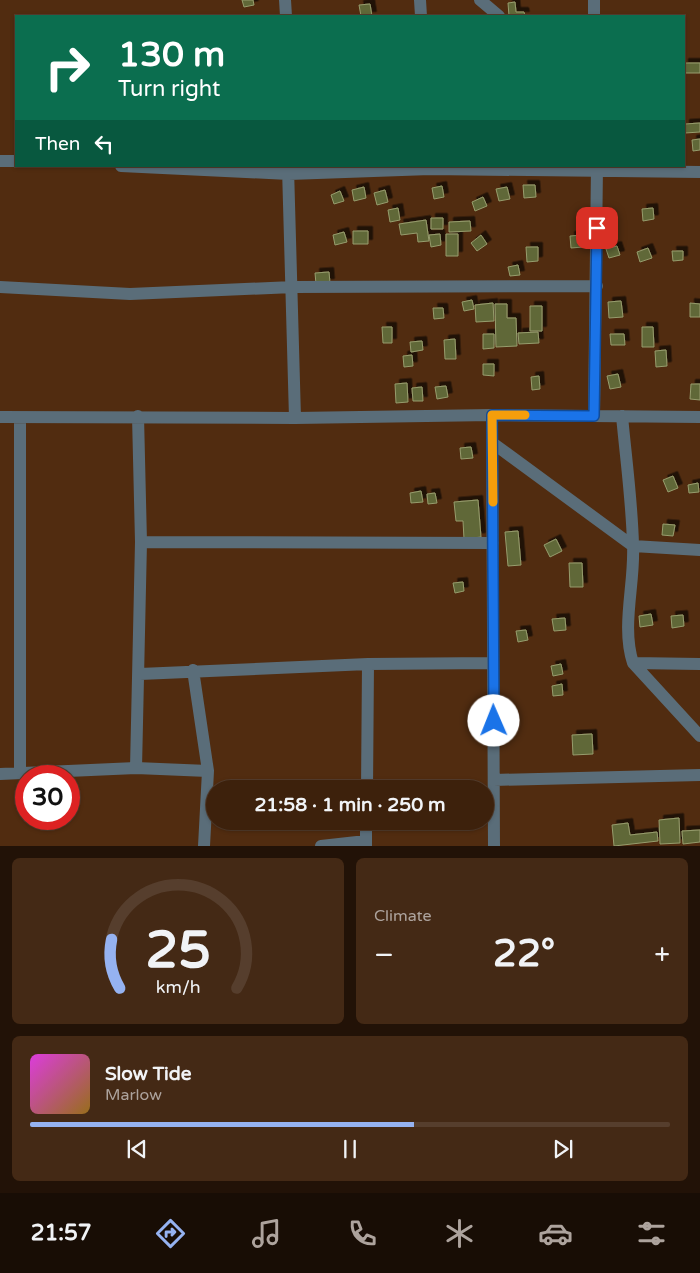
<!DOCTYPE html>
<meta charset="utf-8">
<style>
body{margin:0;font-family:"Varela Round",sans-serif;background:#442915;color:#f1f3f6;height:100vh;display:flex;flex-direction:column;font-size:19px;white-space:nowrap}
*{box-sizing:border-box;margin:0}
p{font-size:16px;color:#ada39d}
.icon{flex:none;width:28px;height:28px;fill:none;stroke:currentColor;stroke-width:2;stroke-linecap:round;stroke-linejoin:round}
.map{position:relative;height:846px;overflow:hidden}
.details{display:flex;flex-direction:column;gap:12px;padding:12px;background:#221207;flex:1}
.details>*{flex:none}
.guide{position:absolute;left:15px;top:15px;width:670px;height:152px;border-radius:0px;box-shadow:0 1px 4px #0004,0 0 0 1px #563e2d;background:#0b6e4f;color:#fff;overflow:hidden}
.speed{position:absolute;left:15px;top:765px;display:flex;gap:10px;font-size:25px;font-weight:700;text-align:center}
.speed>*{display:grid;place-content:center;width:65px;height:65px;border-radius:50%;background:#3d210c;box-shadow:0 1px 4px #0004,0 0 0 1px #563e2d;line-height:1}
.speed .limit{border:8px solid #d22;background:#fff;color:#111}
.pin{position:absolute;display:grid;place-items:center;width:42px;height:42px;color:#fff;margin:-21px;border-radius:10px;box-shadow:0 2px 8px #0006}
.me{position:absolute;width:55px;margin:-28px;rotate:359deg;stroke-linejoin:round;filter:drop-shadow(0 0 4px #0008)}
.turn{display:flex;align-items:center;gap:18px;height:105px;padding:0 20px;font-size:22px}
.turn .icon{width:65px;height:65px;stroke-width:2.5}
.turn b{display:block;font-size:35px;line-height:42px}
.then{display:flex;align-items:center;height:48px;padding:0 20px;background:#0003;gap:10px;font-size:19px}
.big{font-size:38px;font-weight:700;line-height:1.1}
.details .card{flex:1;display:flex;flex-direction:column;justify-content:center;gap:8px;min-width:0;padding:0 18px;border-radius:8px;background:#442915}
.details .dial{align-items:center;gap:0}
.dial svg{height:130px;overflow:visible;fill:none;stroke:#563e2d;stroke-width:7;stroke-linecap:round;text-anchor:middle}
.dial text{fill:#f1f3f6;stroke:none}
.song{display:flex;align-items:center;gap:15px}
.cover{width:60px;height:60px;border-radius:8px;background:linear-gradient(135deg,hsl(300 70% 55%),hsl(40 70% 35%))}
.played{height:5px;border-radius:2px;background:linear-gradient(90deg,#95b2f1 60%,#563e2d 60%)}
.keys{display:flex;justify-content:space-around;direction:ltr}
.heat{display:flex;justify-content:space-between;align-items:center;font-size:28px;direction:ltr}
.details .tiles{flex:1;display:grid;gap:12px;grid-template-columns:1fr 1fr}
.card:last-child{grid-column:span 2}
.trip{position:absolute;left:206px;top:780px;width:288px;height:50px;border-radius:25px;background:#3d210c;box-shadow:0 1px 4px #0004,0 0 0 1px #563e2d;font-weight:700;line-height:50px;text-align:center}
.tab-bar{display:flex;height:80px;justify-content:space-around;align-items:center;background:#180d05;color:#ada39d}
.tab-bar .icon{width:35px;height:35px}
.tab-bar .on{color:#95b2f1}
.tab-bar b{font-size:22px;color:#f1f3f6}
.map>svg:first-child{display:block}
</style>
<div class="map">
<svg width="700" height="846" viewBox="0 0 700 846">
<defs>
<filter id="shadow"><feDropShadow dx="4.5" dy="-4.5" stdDeviation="0" flood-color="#0009"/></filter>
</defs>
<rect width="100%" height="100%" fill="#512c10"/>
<path fill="#616738" stroke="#969d6d" filter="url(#shadow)" d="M242 0H253L254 5 244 7Z
M515 2 516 12H524L525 16H509L508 3Z
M370 4 372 16H361L359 5Z
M684 63H700V73H684Z
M700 123V132L685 133V124Z
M700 139V150L693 151 692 140Z
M523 185H535L536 197 524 198Z
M442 186 444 197 434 199 432 188Z
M364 187 366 198 354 201 352 190Z
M507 187 510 199 499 201 496 189Z
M385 190 388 202 377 205 374 193Z
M340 191 344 201 334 204 331 195Z
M483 197 487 206 475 211 472 202Z
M398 208 400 220 390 222 388 210Z
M653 208 654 219 643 221 642 209Z
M431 218H443V229H431Z
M426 220 429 241 418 242 417 233 401 235 399 224Z
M470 221 471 231 449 232V222Z
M353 231H368V244H353Z
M344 232 347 242 335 245 333 235Z
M440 234 441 245 431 247 429 235Z
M446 234H458V256H446Z
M481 235 487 244 477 251 471 243Z
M582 235 583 247 571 248 570 236Z
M617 246 620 255 609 258 606 249Z
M526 247H538V261L527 262Z
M648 248 652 258 640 262 637 252Z
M672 251H683V260L673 261Z
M518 265 520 275 510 276 508 267Z
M329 272 330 283 316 284 315 273Z
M472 300 474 309 464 311 462 302Z
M621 301 623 317 609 318 608 302Z
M493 303 494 321 476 322 475 305Z
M690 303 700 304V317H690Z
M495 304H507V318H516L517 346 496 347Z
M530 306H542V331H530Z
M433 308H443L444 318 434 319Z
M382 327H392V343H383Z
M642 327H653L654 347H642Z
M538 332 539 343 519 344 518 333Z
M483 334H494V348L483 349Z
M610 334H624L625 345H611Z
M455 339 456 359H445L444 340Z
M422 341 423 350 411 352 410 342Z
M666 350 667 366 656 367 655 351Z
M412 355 413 366 404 367 403 356Z
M483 364H494V376L483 375Z
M618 374 621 387 610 389 607 376Z
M539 376 540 389 532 390 531 377Z
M407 383 408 402 396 403 395 384Z
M691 384H700V400L690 399Z
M446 386 448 397 437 399 435 387Z
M422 387 423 401H413L412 388Z
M471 447 473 458 461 459 460 448Z
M673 476 678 488 668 492 663 480Z
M698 483 699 492 689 493 688 485Z
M421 491 423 502 411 503 410 493Z
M435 493 437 503 428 504 427 494Z
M478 500 481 537 464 539 463 521H456L454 502Z
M663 524 675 525 673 536 662 535Z
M518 531 521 565 508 566 505 532Z
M556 539 562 551 550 557 544 545Z
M569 563H582L583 587H570Z
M463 582 464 591 455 593 453 583Z
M651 614 653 625 640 627 639 616Z
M683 615 684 626 672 628 671 616Z
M565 618 566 630 554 631 552 619Z
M526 630 528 640 518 642 516 631Z
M561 664 563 674 553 676 551 666Z
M562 684 563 695 553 696 552 686Z
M592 734 593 754 573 755 572 735Z
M679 818 680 843 660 844 659 820Z
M628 823 630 835 657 832 658 841 614 846 612 825Z
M700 830V842L683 844 682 831Z"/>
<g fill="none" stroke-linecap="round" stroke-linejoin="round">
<path stroke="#5a6d79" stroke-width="12" d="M285 0 286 16
M420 0 421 16
M480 0 499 16
M594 0V16
M0 161H16
M121 166 289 174 430 169 700 172
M288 168 295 418
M0 287 130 294 293 287 597 286
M492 415 494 846
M594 416 597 166
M622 416C626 459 632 502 633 545 635 584 621 626 633 663L700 736
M0 417 295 418 492 415 700 417
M494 444 633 546 700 550
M141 542 493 543
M633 663 700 664
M193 670 208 771 204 846
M140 674 368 664 493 663
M136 768 141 542 138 416
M20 773V418
M0 774 136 768 208 771
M494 780 700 775
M367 789 368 664
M321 846 366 841
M366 846V821"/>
</g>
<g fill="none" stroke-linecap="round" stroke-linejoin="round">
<g stroke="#114b97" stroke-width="12">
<path id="route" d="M494 721 492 415 594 416 597 228"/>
</g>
<use href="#route" stroke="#1a73e8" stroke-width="9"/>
<path stroke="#f59e0b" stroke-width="9" d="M493 502 492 415H525"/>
</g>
</svg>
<div class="speed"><div class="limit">30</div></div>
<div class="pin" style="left:597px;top:228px;background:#d93025"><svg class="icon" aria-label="arrive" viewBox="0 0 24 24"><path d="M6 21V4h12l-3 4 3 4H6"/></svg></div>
<svg class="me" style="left:494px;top:721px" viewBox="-20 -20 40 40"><circle r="19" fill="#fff"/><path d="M0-13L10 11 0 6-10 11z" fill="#1a73e8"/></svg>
<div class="trip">21:58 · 1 min · 250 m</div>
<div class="guide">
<div class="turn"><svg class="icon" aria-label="right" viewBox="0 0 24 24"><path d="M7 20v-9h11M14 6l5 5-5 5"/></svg><div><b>130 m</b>Turn right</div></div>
<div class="then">Then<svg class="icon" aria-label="left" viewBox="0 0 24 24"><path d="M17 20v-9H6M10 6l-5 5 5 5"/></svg></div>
</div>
</div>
<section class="details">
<div class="tiles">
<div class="card dial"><svg viewBox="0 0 100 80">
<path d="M14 69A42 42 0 1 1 86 69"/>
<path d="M14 69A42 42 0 0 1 9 39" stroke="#95b2f1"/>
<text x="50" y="56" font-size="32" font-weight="700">25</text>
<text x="50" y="72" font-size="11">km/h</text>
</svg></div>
<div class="card"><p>Climate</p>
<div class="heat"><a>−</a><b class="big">22°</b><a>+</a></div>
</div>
<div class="card">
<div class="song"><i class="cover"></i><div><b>Slow Tide</b><p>Marlow</p></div></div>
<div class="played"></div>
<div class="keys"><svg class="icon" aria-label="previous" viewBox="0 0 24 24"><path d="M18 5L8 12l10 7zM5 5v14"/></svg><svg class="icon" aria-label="pause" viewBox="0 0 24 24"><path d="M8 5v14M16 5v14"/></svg><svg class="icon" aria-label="next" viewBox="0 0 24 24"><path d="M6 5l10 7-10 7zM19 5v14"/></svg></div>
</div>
</div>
</section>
<nav class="tab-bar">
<b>21:57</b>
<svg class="icon on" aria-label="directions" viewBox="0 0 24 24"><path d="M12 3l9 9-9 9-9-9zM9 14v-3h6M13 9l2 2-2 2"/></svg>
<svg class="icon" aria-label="music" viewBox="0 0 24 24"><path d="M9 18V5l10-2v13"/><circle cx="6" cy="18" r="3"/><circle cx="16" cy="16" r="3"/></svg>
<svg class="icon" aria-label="phone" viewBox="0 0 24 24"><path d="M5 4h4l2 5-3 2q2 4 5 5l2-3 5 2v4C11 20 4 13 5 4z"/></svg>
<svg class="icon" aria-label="climate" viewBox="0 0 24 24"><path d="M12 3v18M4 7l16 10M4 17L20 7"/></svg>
<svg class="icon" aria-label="car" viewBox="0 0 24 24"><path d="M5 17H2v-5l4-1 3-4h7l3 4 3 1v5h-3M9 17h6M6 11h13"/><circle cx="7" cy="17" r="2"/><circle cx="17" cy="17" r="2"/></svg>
<svg class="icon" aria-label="filters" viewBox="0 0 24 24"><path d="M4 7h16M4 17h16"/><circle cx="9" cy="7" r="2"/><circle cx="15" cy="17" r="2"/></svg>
</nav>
